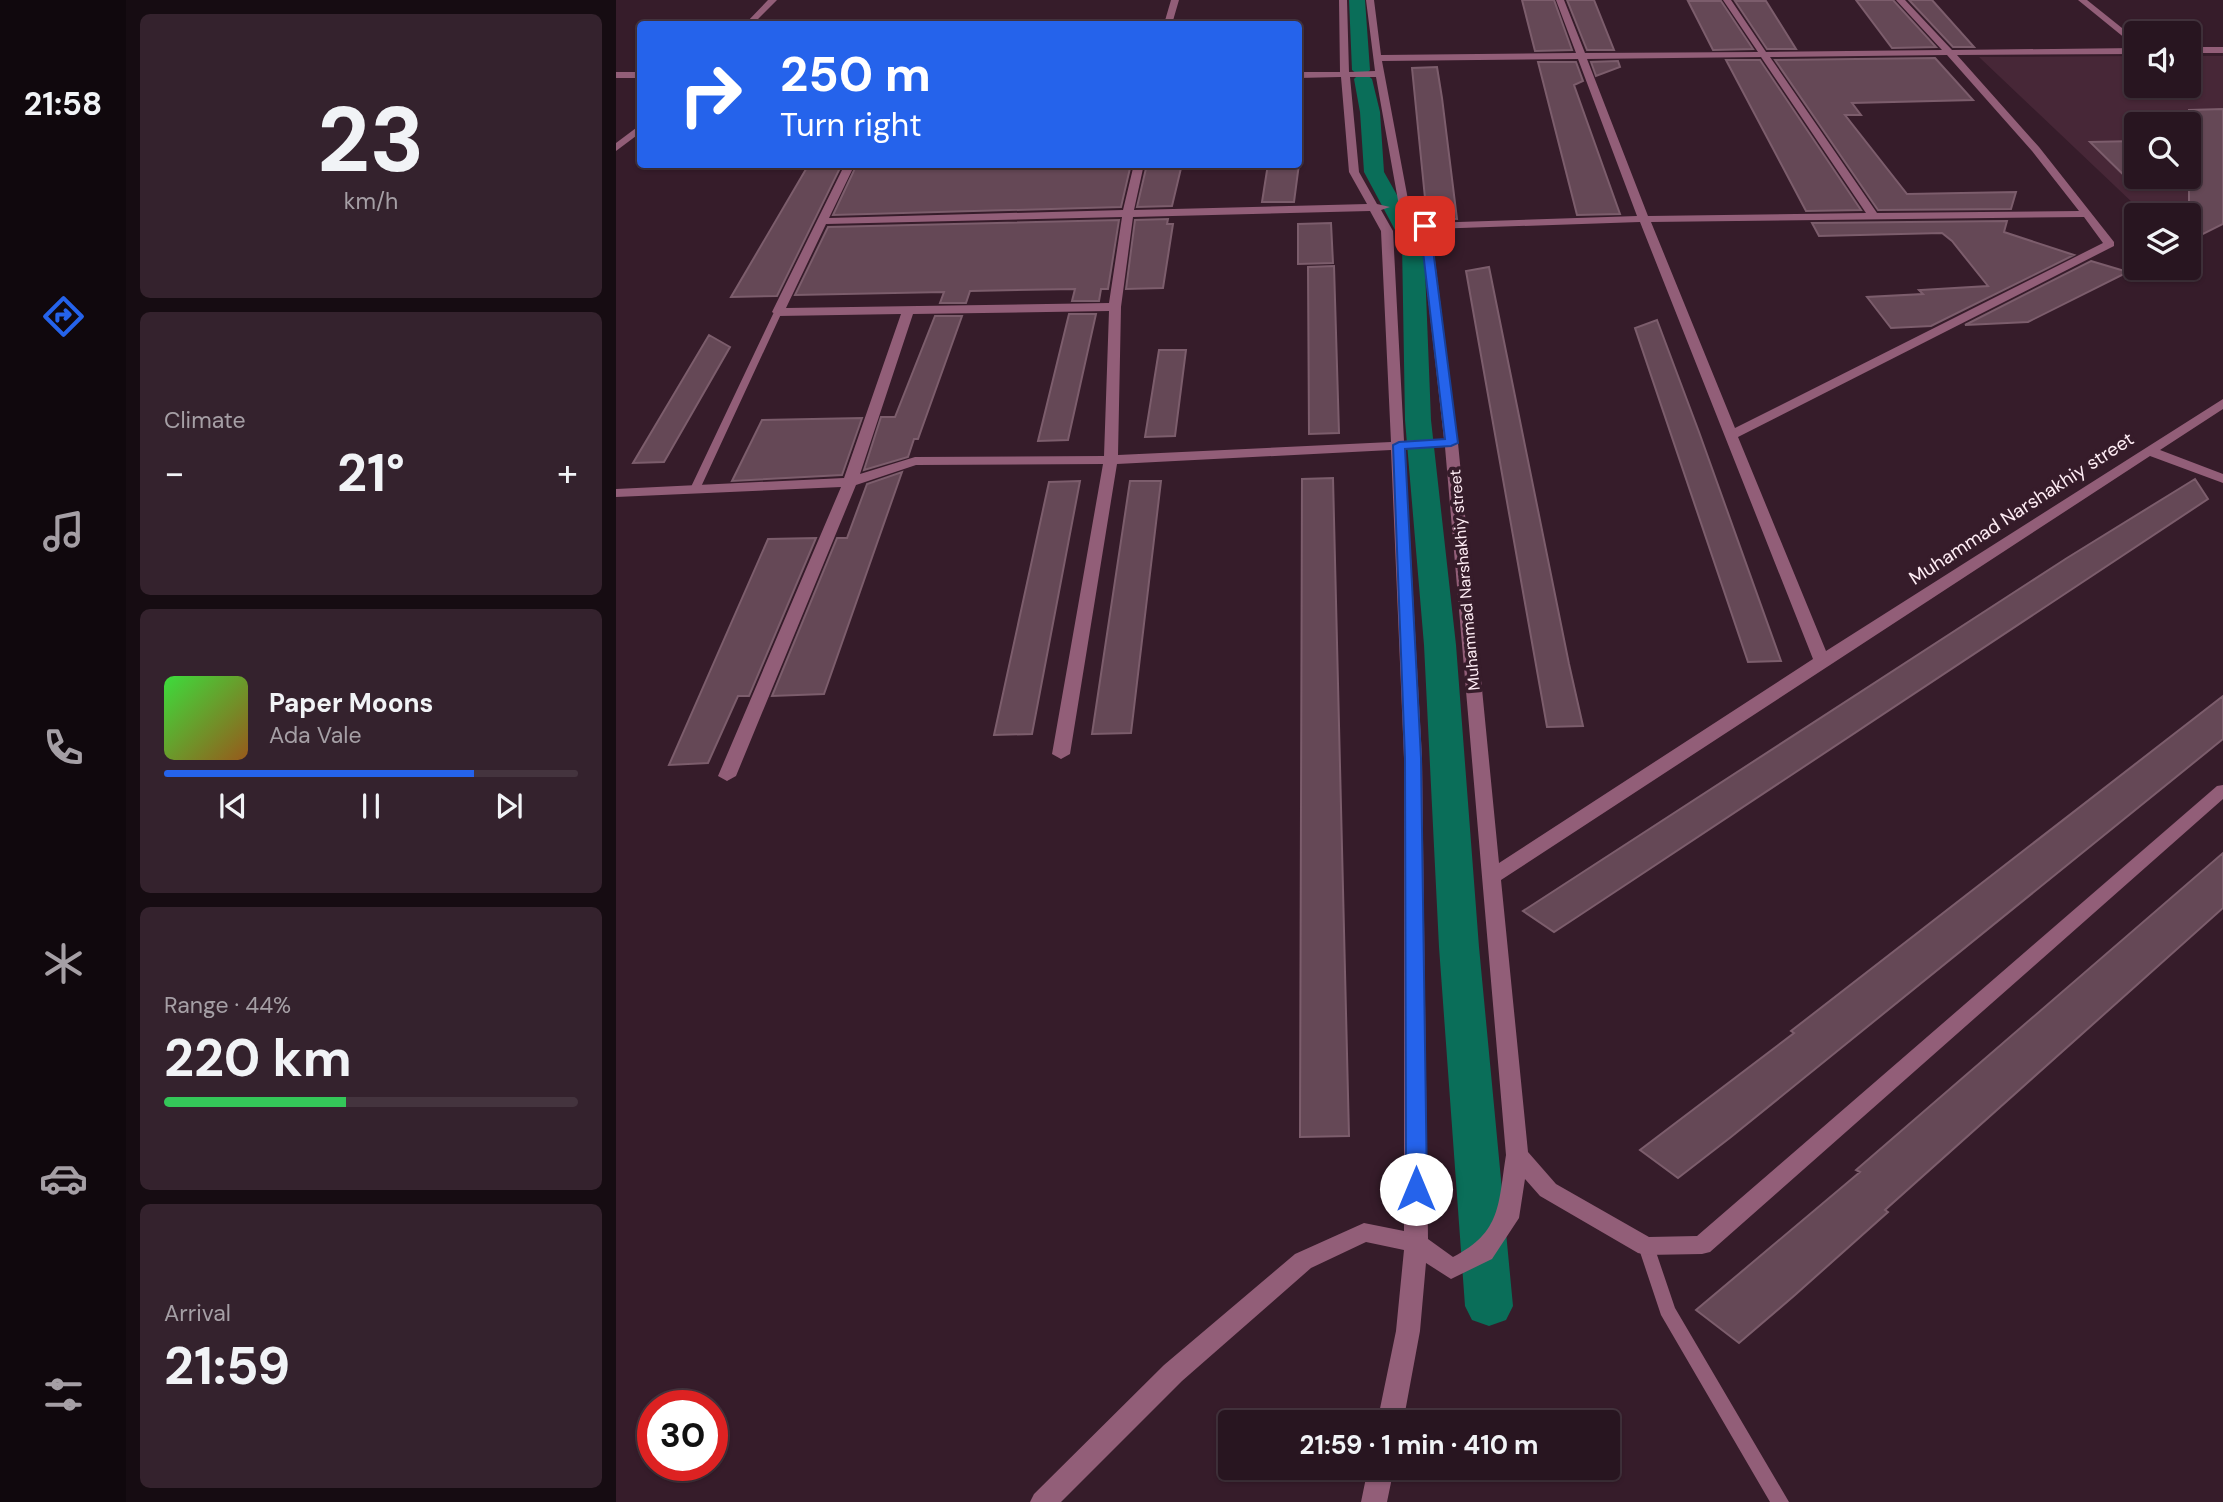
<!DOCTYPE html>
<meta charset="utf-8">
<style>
body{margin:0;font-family:"DM Sans",sans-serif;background:#34222d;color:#f1f3f6;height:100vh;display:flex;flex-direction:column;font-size:26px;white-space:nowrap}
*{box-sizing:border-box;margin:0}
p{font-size:23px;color:#a59fa5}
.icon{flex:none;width:38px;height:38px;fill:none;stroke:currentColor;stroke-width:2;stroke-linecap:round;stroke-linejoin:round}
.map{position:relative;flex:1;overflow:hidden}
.details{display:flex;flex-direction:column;gap:14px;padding:14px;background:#160c12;width:490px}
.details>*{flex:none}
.guide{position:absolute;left:21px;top:21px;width:665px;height:147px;border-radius:7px;box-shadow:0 2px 5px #0004,0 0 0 2px #44343e;background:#2563eb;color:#fff;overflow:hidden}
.controls{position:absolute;left:1508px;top:21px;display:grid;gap:14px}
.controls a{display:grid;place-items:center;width:77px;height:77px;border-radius:7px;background:#281520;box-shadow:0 2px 5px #0004,0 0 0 2px #44343e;font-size:35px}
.speed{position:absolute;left:21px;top:1390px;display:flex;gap:14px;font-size:35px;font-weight:700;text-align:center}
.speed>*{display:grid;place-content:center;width:91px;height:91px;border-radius:50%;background:#281520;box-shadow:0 2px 5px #0004,0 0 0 2px #44343e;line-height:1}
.speed .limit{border:10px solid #d22;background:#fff;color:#111}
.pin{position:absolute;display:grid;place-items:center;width:60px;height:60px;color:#fff;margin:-30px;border-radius:14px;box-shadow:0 4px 10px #0006}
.me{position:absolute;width:77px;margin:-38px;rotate:0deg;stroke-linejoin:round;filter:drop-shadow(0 0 5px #0008)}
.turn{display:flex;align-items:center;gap:24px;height:147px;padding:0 28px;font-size:32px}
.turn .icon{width:91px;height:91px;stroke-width:2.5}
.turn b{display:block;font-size:49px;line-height:60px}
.big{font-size:52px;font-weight:700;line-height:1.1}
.details .tile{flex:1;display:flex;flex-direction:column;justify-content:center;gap:10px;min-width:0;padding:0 24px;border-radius:10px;background:#34222d}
.details .dial{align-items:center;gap:0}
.dial b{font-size:91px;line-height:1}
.song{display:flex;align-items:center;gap:21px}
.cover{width:84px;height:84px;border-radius:10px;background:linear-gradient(135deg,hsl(120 70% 55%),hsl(30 70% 35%))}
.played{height:7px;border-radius:4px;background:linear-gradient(90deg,#2563eb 75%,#44343e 75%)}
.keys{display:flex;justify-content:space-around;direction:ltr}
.heat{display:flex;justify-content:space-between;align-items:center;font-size:38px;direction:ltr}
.charge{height:10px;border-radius:5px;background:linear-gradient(90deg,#34c759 44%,#44343e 0)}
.trip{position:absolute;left:602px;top:1410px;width:402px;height:70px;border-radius:7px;background:#281520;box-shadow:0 2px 5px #0004,0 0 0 2px #44343e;font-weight:700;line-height:70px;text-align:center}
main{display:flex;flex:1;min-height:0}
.dock{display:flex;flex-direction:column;width:126px;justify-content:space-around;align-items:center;background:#10080d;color:#a59fa5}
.dock .icon{width:49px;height:49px}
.dock .active{color:#2563eb}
.dock b{font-size:32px;color:#f1f3f6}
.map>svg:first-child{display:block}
</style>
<main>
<nav class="dock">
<b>21:58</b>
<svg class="icon active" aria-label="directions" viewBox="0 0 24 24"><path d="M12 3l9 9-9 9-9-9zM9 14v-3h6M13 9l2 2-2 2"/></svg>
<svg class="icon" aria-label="music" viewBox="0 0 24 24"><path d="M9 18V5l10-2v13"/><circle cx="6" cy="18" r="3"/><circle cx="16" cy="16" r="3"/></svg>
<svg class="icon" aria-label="phone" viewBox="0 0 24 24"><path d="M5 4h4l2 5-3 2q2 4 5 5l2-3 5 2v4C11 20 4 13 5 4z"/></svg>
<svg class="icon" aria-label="climate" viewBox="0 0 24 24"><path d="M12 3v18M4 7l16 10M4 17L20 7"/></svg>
<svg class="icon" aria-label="car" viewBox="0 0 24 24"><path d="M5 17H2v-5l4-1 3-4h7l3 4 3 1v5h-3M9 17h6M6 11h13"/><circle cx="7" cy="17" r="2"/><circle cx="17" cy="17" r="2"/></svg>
<svg class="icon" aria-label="filters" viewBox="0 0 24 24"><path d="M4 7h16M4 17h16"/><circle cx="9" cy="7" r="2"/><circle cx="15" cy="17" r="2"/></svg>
</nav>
<section class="details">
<div class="tile dial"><b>23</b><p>km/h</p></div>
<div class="tile"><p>Climate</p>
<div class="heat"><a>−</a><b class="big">21°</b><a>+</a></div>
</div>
<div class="tile">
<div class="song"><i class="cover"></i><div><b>Paper Moons</b><p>Ada Vale</p></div></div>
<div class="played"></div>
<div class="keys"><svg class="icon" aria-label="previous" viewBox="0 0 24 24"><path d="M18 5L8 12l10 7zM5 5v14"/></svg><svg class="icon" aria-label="pause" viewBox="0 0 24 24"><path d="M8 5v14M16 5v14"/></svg><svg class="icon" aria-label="next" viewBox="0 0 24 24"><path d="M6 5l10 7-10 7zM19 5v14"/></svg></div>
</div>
<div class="tile"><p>Range · 44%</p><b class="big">220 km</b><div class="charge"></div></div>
<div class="tile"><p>Arrival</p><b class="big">21:59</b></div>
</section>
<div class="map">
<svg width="1607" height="1502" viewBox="0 0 1607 1502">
<rect width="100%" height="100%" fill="#361c2a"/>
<path fill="#472737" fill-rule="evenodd" d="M1521 56V86H1573V56H1607V204L1519 205 1363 57ZM1521 124H1573V177H1521Z"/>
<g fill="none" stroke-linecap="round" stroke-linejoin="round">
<path fill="#0a6e59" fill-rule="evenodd" d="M733 0H749L754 70 750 74 756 79 764 112 768 172 808 243 815 420 840 645 863 947 897 1306 890 1320 873 1326 856 1320 849 1306 823 947 808 645 789 420 786 243 748 172 744 112 738 79 742 75 736 70Z"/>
</g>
<path fill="#654856" stroke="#7c5d6c" stroke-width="2" d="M906 0H938L956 50 919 51Z
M951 0H978L998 50H971Z
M1240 0H1277L1320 47 1276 48Z
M1293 0H1316L1358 47H1337Z
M1072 1H1105L1137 49 1097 50Z
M1119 1H1150L1180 49H1151Z
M1319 58 1357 100 1236 103 1245 115H1229L1291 194 1400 192 1395 209 1262 210 1159 60Z
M1110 60H1144L1245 210 1190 211Z
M1002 61 1004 67 980 76 975 62Z
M922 62H960L967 81 958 85 1004 214 961 215Z
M821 67 826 98 841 219 811 218 796 68Z
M1607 109V224L1573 241V110Z
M1521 141V188L1474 142Z
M193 164H226L161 296 115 297Z
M241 164H515L505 207 217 215Z
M531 164H566L556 206 521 207Z
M652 164H683L678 202H646Z
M552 219 551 224H557L547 288 510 289 519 220Z
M503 220 492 289H485L483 301H456L459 289 354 291 350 303H324L328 292 179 295 212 227Z
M1391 221 1388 232 1458 255 1315 326 1275 328 1251 297 1307 294 1303 290 1372 286 1336 241 1326 233 1203 236 1196 223Z
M715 223 717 263 682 264V224Z
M1475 261 1512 272 1412 322 1349 325Z
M718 266 723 433 693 434 692 267Z
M873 267 953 664 967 726 931 727 850 271Z
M453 314H480L452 440 422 441Z
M319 316H346L302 439H298L292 457 248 470 265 417H279Z
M1041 320 1083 432 1165 661 1132 662 1019 328Z
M93 335 114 347 48 462 17 463Z
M543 350H570L559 436 529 437Z
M246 418 226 475 116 481 146 420Z
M286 472 208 694 156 696 221 538H231L251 484Z
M717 478 733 1136 684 1137 686 479Z
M1579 479 1592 499 961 917 938 932 907 911 1451 558Z
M464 481 416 734 378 735 433 482Z
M514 481H545L515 733 476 734Z
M200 538 133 696H122L92 763 53 765 152 539Z
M1607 696V739L1115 1137 1062 1178 1024 1150 1178 1033 1175 1031Z
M1607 853V908L1269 1210 1272 1212 1179 1295 1123 1343 1080 1310 1244 1172 1240 1170Z"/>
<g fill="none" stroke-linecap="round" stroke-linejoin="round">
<path fill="#925e78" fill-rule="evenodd" d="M162 309 166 312 84 489 83 491H75L74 489 158 312Z
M1030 1239 1036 1241 1038 1246 1059 1308 1173 1502H1154L1045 1315 1022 1246 1024 1241Z"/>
<path fill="#925e78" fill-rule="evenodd" d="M152 0H161L137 24H129Z
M555 0H563L556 24H548Z
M723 0H731L733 72 759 71 750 0H758L765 55 960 53 940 0H948L969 53 1142 52 1107 0H1115L1150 52 1326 50 1280 0H1289L1336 50 1521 48V54L1341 55 1423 147 1498 242V246L1122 437 1210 651 1607 399V409L1544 450 1607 474V483L1534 456 885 880 912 1152 940 1184 1033 1237 1081 1236 1601 786 1607 785V799L1094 1252 1086 1254 1030 1255 1022 1253 924 1196 909 1179 903 1218 876 1259 835 1279 810 1263 804 1331 787 1423H761L780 1331 788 1250 750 1242 695 1268 566 1381 445 1502H414L418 1494 548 1365 679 1254 748 1223 788 1231V758L775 450 501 464 454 754 445 759 436 754 487 464 300 465 240 485 120 776 111 781 102 776 225 487 0 497V489L228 478 285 314 162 316 156 312 229 164H239L213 218 507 210 518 164H528L518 210 751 204 733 172 725 77 682 78V72H724ZM1331 55 1416 151 1463 211 1261 213 1154 57ZM1145 57 1250 213 1032 216 971 59ZM962 59 1021 216 812 223 793 205 766 61ZM734 77H760L783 206 804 227 828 439 788 441 777 231 765 210 774 207 761 204 743 172ZM754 211 765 231 775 442 502 455 505 307 517 217ZM506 217 493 303 170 308 210 224ZM1468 217 1487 243 1119 428 1035 222ZM1024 222 1197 659 883 863 842 443 815 229ZM493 311 488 456 299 457 244 474 297 314ZM829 447 890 1155C882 1204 886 1232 837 1257L812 1239 806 758 789 449Z
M1462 0H1471L1521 40V48Z
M1573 47H1607V53H1573Z
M0 72H24V78H0Z
M24 125V133L0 151V143Z
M752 1468H778L771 1502H745Z"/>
</g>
<path fill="#2563eb" stroke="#184099" stroke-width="2" d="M809 223 814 226 842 443 835 446 789 449 805 758 811 1189 807 1195 800 1197 793 1195 790 1189 789 758 777 445 783 442 829 439 804 226Z"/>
<g text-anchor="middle" stroke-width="7" stroke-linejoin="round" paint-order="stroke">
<g font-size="16" fill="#feecf4" stroke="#361c2a">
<text transform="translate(848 580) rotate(-95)" y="6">Muhammad Narshakhiy street</text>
</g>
<g font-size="19" fill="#feecf4" stroke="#361c2a">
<text transform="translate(1405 508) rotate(-33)" y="7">Muhammad Narshakhiy street</text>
</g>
</g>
</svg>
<div class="controls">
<a><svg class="icon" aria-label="sound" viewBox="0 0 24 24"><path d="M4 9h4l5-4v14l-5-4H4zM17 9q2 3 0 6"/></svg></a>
<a><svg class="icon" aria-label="search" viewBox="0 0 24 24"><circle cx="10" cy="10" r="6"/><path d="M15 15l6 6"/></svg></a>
<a><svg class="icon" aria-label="layers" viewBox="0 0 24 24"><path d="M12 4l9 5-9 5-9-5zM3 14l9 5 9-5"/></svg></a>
</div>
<div class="speed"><div class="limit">30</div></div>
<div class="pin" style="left:809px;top:226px;background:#d93025"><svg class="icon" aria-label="arrive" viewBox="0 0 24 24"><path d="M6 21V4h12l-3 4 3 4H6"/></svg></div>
<svg class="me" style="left:800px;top:1189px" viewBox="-20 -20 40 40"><circle r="19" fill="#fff"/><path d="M0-13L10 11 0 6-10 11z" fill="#2563eb"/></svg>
<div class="trip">21:59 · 1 min · 410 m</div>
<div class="guide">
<div class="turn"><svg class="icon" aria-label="right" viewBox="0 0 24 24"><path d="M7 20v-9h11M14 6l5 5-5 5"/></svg><div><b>250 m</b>Turn right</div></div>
</div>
</div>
</main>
